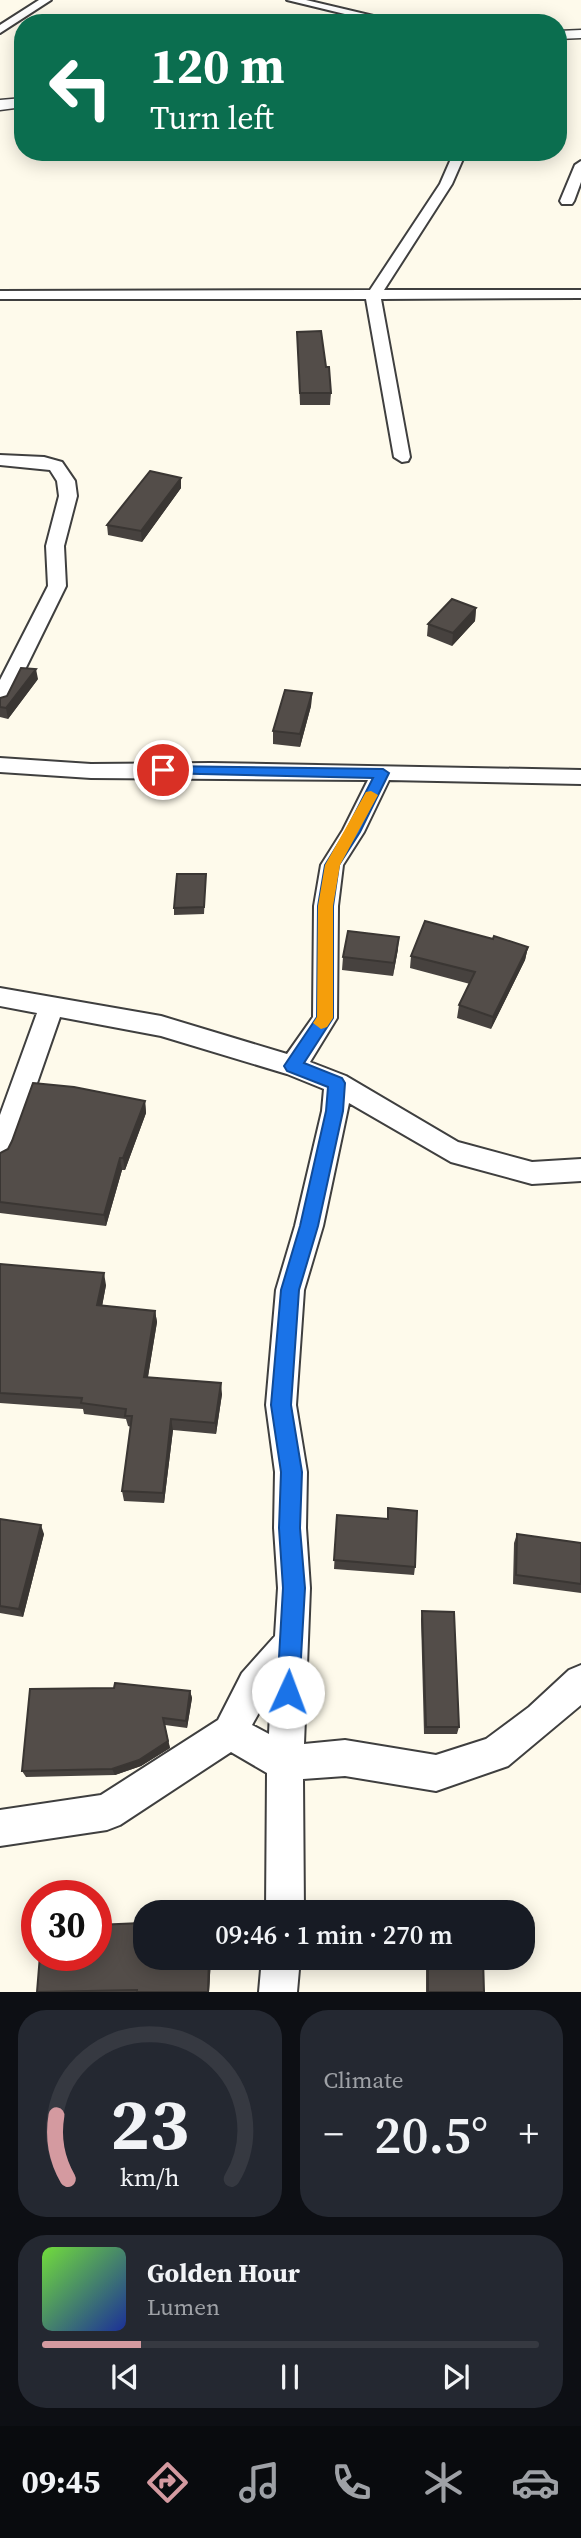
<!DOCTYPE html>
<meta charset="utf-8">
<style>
body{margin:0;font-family:"Source Serif 4",serif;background:#242831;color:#f1f3f6;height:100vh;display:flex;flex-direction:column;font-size:26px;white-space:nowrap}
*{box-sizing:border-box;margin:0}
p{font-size:23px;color:#9ea1a6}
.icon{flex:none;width:38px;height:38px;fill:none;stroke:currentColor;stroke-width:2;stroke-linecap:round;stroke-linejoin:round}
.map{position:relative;height:1992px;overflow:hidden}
.side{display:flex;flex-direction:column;gap:18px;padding:18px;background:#0d0f14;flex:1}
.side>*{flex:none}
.banner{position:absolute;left:14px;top:14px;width:553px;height:147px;border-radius:28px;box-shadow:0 4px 18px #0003;background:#0b6e4f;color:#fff;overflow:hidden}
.speed{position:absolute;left:21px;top:1880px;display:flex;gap:14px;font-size:35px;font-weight:700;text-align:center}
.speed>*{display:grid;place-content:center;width:91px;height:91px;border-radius:50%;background:#171b24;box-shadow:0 4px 18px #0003;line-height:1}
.speed .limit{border:10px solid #d22;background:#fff;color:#111}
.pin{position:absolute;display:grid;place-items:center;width:60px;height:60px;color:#fff;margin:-30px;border:4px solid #fff;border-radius:50%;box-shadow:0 2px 7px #0007}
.me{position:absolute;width:77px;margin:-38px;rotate:2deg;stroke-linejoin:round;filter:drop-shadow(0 0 5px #0008)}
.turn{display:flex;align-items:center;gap:24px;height:147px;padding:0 21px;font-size:32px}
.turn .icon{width:91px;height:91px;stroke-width:2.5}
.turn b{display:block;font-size:49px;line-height:60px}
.big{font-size:52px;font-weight:600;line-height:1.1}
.side .tile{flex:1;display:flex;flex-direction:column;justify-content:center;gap:10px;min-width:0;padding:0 24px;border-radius:28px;background:#242831}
.side .dial{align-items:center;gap:0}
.dial svg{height:182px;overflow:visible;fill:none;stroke:#363941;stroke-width:7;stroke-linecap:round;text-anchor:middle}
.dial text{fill:#f1f3f6;stroke:none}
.song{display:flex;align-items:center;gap:21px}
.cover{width:84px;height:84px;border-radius:10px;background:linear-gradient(135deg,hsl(100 70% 55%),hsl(230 70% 35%))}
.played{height:7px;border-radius:4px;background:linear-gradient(90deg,#d49aa0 20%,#363941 20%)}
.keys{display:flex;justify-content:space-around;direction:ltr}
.heat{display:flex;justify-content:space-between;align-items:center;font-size:38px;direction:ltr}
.side .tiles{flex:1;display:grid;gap:18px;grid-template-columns:1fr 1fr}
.tile:last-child{grid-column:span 2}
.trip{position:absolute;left:133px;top:1900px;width:402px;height:70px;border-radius:28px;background:#171b24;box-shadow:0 4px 18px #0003;font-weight:600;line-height:70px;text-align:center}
.tab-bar{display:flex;height:112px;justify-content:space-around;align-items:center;background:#090b0e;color:#9ea1a6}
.tab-bar .icon{width:49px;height:49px}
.tab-bar .current{color:#d49aa0}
.tab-bar b{font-size:32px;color:#f1f3f6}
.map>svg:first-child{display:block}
</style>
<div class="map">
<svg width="581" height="1992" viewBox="0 0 581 1992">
<rect width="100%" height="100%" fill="#fefaeb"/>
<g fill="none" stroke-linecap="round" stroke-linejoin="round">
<g stroke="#3f3f3f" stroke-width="4">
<path id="minor" d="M39 0H51L0 33V25Z
M287 0H306L403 23H382Z
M454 152H466L452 184 384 290H581V298L381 299 410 457 408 461 402 462 394 457 366 299H0V291L370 290 440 184Z
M581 161V182L574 201 572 204H562L560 201 575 165Z
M0 455 44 457 62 462 75 481 77 496 64 546 66 586 10 700 7 705 0 706V680L48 586 46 546 59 496 57 481 50 470 0 465Z
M0 758 91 764 211 763 581 770V784L389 780 364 832 343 865 338 906 337 1018 310 1062 346 1076 458 1142 532 1162 581 1159V1181L532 1184 451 1162 349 1103 323 1226 304 1290 296 1405 307 1472 306 1528 310 1588 304 1744 345 1740 436 1755 486 1739 529 1707 569 1670 581 1665V1705L508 1766 436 1791 345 1776 303 1779 304 1913H266L267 1773 231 1752 120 1825 107 1830 0 1846V1810L101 1795 218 1720 242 1673 275 1636 278 1588 274 1528 275 1472 266 1405 276 1290 295 1226 322 1111 324 1089 287 1074 161 1036 60 1017 13 1152 9 1160 0 1163V1115L37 1013 0 1006V988L161 1016 287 1054 313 1017 314 906 321 865 343 830 368 780 91 778 0 772ZM271 1691 269 1734 252 1725Z
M262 1958H300L297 1992H259Z"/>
</g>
<g stroke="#3f3f3f" stroke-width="3">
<path id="tertiary" d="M581 30V38L558 39V31Z
M23 98V107L0 110V100Z"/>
</g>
<use href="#minor" fill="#fff" fill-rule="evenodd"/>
<use href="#tertiary" fill="#fff" fill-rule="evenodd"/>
</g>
<path fill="#47423f" d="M297 332 326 367 331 393 330 405H300Z
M181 478V488L142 542 108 535 107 525Z
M476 608 475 621 452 646 427 636 428 624Z
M38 679 8 719 0 717V698L7 696Z
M312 693 311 706 300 747 273 744V731Z
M206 874 204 914 174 915V908Z
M493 939 528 947 525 960 491 1029 457 1018 459 1005 470 984 410 968 411 956Z
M398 949 393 976 342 970 343 957Z
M145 1101 146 1113 125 1170H122L106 1226 0 1213V1153Z
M0 1264 106 1285 102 1306 155 1311 157 1322 148 1377 222 1394 216 1434 173 1430 164 1503 124 1501 122 1491 131 1427 128 1426 126 1419 84 1414 83 1409 0 1403Z
M388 1508 415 1567 414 1575 334 1569 337 1515 387 1519Z
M0 1519 44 1534 23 1617 0 1613Z
M517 1534 581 1543V1593L513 1584 514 1543Z
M422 1611 459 1727 457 1734H424L421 1619Z
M190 1691 192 1698 187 1728 165 1725 170 1748 141 1766 115 1775 26 1777 22 1771Z
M145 1958H211L209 1992H37Z
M426 1958H483L484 1992H426Z"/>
<path fill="#3a3633" d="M181 478V488L142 542 141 531Z
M476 608 475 621 452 646 453 633Z
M36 669 38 679 8 719 6 708Z
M312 693 311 706 300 747V734Z
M399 937 398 949 393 976 394 963Z
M528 947 525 960 491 1029 493 1017Z
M145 1101 146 1113 125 1170 123 1158Z
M120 1158 122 1170 106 1226 104 1215Z
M104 1273 106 1285 100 1317 97 1305Z
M155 1311 157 1322 146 1388 144 1377Z
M221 1383 222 1394 216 1434 215 1423Z
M171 1419 173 1430 164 1503 163 1493Z
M41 1525 44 1534 23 1617 19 1609Z
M190 1691 192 1698 187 1728 186 1721Z
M168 1741 170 1748 141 1766 115 1775 112 1769Z
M209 1958H211L209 1992H208Z"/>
<path fill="#534d49" stroke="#3a3633" stroke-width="2" d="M321 331 326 367H329L331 393H300L297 332Z
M150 471 181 478 141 531 107 525Z
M452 599 476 608 453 633 428 624Z
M21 668 36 669 6 708 0 707V698L7 696Z
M285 690 312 693 300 734 273 731Z
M177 874H206L204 907 174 908Z
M425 921 493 939 494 936 528 947 493 1017 459 1005 475 972 411 956Z
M348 931 399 937 394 963 343 957Z
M33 1083 74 1087 145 1101 123 1158H120L104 1215 0 1202V1153L8 1149 12 1141Z
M0 1264 104 1273 97 1305 155 1311 144 1377 221 1383 215 1423 171 1419 163 1493 122 1491 132 1416H125L126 1409 81 1403 82 1398 0 1393Z
M388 1508 417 1511 415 1567 334 1560 337 1515 388 1519Z
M0 1519 41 1525 19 1609 0 1606Z
M517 1534 581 1543V1584L516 1575Z
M422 1611 454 1612 459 1727H426Z
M115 1683 190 1691 186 1721 163 1718 168 1741 139 1760 112 1769 22 1771 30 1689 114 1688Z
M143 1915 145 1916V1958H209L208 1992H137V1990L37 1992 40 1955H96V1925L142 1923Z
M428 1958H483L484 1992H428Z"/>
<path fill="#1a73e8" stroke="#114b97" stroke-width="2" d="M163 766 383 769 389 773 360 832 339 865 333 906V1018L304 1063 342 1078 345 1083 343 1111 318 1226 299 1290 291 1405 302 1472 300 1528 305 1588 299 1692 296 1700 288 1703 280 1700 277 1692 283 1588 279 1528 281 1472 271 1405 281 1290 300 1226 326 1111 328 1087 287 1071 284 1066 317 1017 318 906 325 865 346 831 373 778 158 773V767Z"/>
<path fill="#f59e0b" d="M371 791 378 795 340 865 333 906V1018L327 1027 321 1029 313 1023 317 1017 318 906 325 865 366 792Z"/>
</svg>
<div class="speed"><div class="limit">30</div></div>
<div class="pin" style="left:163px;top:770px;background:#d93025"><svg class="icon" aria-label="arrive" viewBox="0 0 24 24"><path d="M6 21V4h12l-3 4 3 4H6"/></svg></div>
<svg class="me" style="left:288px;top:1692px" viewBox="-20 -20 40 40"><circle r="19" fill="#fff"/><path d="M0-13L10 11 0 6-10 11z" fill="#1a73e8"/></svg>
<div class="trip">09:46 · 1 min · 270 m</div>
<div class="banner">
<div class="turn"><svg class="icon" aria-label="left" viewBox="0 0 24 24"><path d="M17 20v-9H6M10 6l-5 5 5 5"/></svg><div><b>120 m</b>Turn left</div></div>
</div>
</div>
<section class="side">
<div class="tiles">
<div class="tile dial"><svg viewBox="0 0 100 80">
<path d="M14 69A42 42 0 1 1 86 69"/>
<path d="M14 69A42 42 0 0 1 9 41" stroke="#d49aa0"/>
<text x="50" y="56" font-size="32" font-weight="700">23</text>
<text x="50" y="72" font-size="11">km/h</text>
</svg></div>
<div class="tile"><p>Climate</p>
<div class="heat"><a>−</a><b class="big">20.5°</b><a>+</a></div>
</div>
<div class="tile">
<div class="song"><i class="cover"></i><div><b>Golden Hour</b><p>Lumen</p></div></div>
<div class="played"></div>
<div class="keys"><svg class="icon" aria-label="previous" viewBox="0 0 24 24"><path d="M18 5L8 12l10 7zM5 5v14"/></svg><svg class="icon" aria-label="pause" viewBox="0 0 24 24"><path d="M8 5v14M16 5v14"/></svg><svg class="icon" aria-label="next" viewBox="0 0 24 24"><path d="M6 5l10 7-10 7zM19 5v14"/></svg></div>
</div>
</div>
</section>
<nav class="tab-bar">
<b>09:45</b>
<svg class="icon current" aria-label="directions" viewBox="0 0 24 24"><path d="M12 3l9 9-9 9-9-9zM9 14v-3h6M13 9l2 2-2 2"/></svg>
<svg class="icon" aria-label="music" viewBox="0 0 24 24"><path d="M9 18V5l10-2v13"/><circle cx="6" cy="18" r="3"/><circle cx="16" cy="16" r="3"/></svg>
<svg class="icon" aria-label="phone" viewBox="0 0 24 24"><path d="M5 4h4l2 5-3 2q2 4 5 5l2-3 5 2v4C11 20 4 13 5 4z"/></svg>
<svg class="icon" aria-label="climate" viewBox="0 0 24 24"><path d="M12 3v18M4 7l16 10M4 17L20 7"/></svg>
<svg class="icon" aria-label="car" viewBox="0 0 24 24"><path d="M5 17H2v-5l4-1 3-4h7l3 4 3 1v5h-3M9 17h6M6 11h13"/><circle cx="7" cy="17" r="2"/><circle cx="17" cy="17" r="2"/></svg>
</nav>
